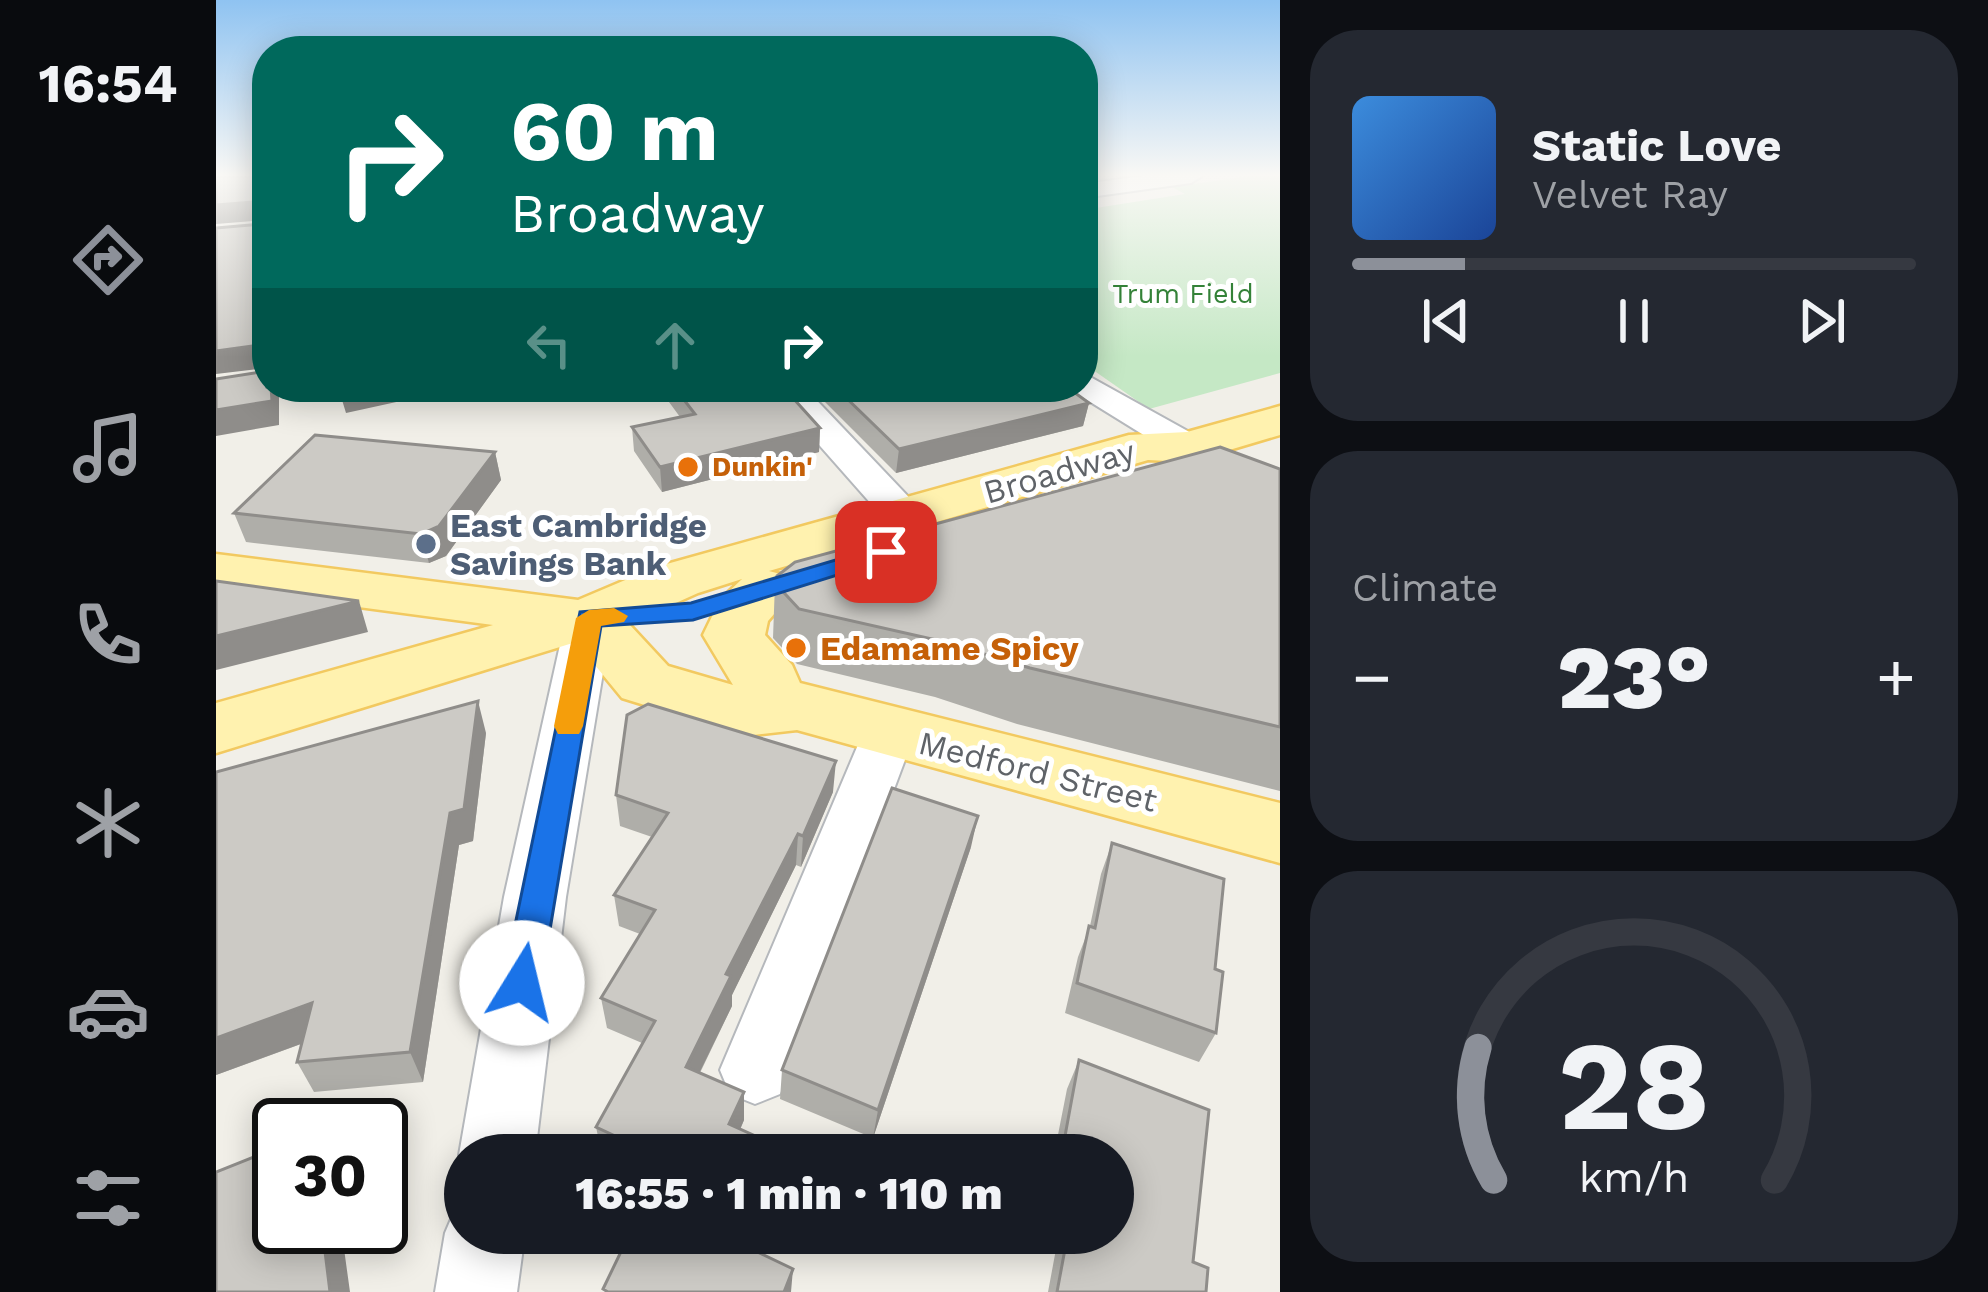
<!DOCTYPE html>
<meta charset="utf-8">
<style>
body{margin:0;font-family:"Work Sans",sans-serif;background:#242831;color:#f1f3f6;height:100vh;display:flex;flex-direction:column;font-size:45px;white-space:nowrap}
*{box-sizing:border-box;margin:0}
p{font-size:39px;color:#9ea1a6}
.icon{flex:none;width:66px;height:66px;fill:none;stroke:currentColor;stroke-width:2;stroke-linecap:round;stroke-linejoin:round}
.map{position:relative;flex:1;overflow:hidden}
.panel{display:flex;flex-direction:column;gap:30px;padding:30px;background:#0d0f14;width:708px}
.panel>*{flex:none}
.guide{position:absolute;left:36px;top:36px;width:846px;height:366px;border-radius:48px;box-shadow:0 6px 30px #0003;background:#00695c;color:#fff;overflow:hidden}
.speed{position:absolute;left:36px;top:1098px;display:flex;gap:24px;font-size:60px;font-weight:700;text-align:center}
.speed>*{display:grid;place-content:center;width:156px;height:156px;border-radius:50%;background:#171b24;box-shadow:0 6px 30px #0003;line-height:1}
.speed .limit{border:6px solid #111;border-radius:18px;background:#fff;color:#111}
.pin{position:absolute;display:grid;place-items:center;width:102px;height:102px;color:#fff;margin:-51px;border-radius:24px;box-shadow:0 6px 18px #0006}
.me{position:absolute;width:132px;margin:-66px;rotate:9deg;stroke-linejoin:round;filter:drop-shadow(0 0 9px #0008)}
.turn{display:flex;align-items:center;gap:42px;height:252px;padding:0 60px;font-size:54px}
.turn .icon{width:156px;height:156px;stroke-width:2.5}
.turn b{display:block;font-size:84px;line-height:102px}
.lanes{display:flex;align-items:center;height:114px;padding:0 60px;background:#0003;justify-content:center;gap:60px;direction:ltr}
.lanes .off{opacity:.35}
.big{font-size:90px;font-weight:800;line-height:1.1}
.panel .tile{flex:1;display:flex;flex-direction:column;justify-content:center;gap:18px;min-width:0;padding:0 42px;border-radius:48px;background:#242831}
.panel .dial{align-items:center;gap:0}
.dial svg{height:312px;overflow:visible;fill:none;stroke:#363941;stroke-width:7;stroke-linecap:round;text-anchor:middle}
.dial text{fill:#f1f3f6;stroke:none}
.song{display:flex;align-items:center;gap:36px}
.cover{width:144px;height:144px;border-radius:18px;background:linear-gradient(135deg,hsl(210 70% 55%),hsl(220 70% 35%))}
.played{height:12px;border-radius:6px;background:linear-gradient(90deg,#8c9099 20%,#363941 20%)}
.keys{display:flex;justify-content:space-around;direction:ltr}
.heat{display:flex;justify-content:space-between;align-items:center;font-size:66px;direction:ltr}
.trip{position:absolute;left:228px;top:1134px;width:690px;height:120px;border-radius:60px;background:#171b24;box-shadow:0 6px 30px #0003;font-weight:800;line-height:120px;text-align:center}
main{display:flex;flex:1;min-height:0}
.menu{display:flex;flex-direction:column;width:216px;justify-content:space-around;align-items:center;background:#090b0e;color:#9ea1a6}
.menu .icon{width:84px;height:84px}
.menu .selected{color:#8c9099}
.menu b{font-size:54px;color:#f1f3f6}
.map>svg:first-child{display:block}
</style>
<main>
<nav class="menu">
<b>16:54</b>
<svg class="icon selected" aria-label="directions" viewBox="0 0 24 24"><path d="M12 3l9 9-9 9-9-9zM9 14v-3h6M13 9l2 2-2 2"/></svg>
<svg class="icon" aria-label="music" viewBox="0 0 24 24"><path d="M9 18V5l10-2v13"/><circle cx="6" cy="18" r="3"/><circle cx="16" cy="16" r="3"/></svg>
<svg class="icon" aria-label="phone" viewBox="0 0 24 24"><path d="M5 4h4l2 5-3 2q2 4 5 5l2-3 5 2v4C11 20 4 13 5 4z"/></svg>
<svg class="icon" aria-label="climate" viewBox="0 0 24 24"><path d="M12 3v18M4 7l16 10M4 17L20 7"/></svg>
<svg class="icon" aria-label="car" viewBox="0 0 24 24"><path d="M5 17H2v-5l4-1 3-4h7l3 4 3 1v5h-3M9 17h6M6 11h13"/><circle cx="7" cy="17" r="2"/><circle cx="17" cy="17" r="2"/></svg>
<svg class="icon" aria-label="filters" viewBox="0 0 24 24"><path d="M4 7h16M4 17h16"/><circle cx="9" cy="7" r="2"/><circle cx="15" cy="17" r="2"/></svg>
</nav>
<div class="map">
<svg width="1064" height="1292" viewBox="0 0 1064 1292">
<rect width="100%" height="100%" fill="#f1efe8"/>
<path fill="#c5e8c5" d="M1033 176H1064V373L933 409 867 363V210L969 194 956 187Z"/>
<g fill="none" stroke-linecap="round" stroke-linejoin="round">
<g stroke="#b5b8bc" stroke-width="4">
<path id="minor" d="M927 176H986L975 183 867 198V184Z
M867 373 986 439 992 447 986 455H960L855 390 853 387H867Z
M552 387H588L725 531 731 540 725 549 710 553 695 549Z
M373 603 389 608 396 618 350 897 319 1155H249V1169L243 1155 288 897 350 618 357 608Z
M673 714 692 720 699 733 564 1094 539 1104 514 1094 504 1070 647 733 654 720Z
M249 1202V1233H309L301 1292H219L229 1233 241 1205Z"/>
</g>
<g stroke="#f2c960" stroke-width="5">
<path id="major" d="M1064 406V435L973 462 932 460 553 571 572 576 580 589 552 621 549 635 576 665 584 683 1064 803V863L581 730 529 736 406 698 360 642 0 753V703L277 625 0 588V554L362 600 440 567 913 435 971 432ZM526 579 504 600 487 635 517 685 452 666 413 624 482 593Z"/>
</g>
<use href="#minor" fill="#fff" fill-rule="evenodd"/>
<use href="#major" fill="#fff2af" fill-rule="evenodd"/>
</g>
<path fill="#afaea9" d="M442 387H567L604 428 603 452 446 492 418 451 416 427 464 417Z
M594 387H851L873 403 867 426 680 473Z
M279 452 285 480 230 556 213 563 30 542 18 513Z
M1064 469V791L801 724 719 697 581 664 557 638 559 583Z
M270 733 257 841 243 845 207 1082 98 1092 81 1062 85 1044 0 1075Z
M617 792 585 867 580 865 516 995V1006L484 1073 528 1120 524 1130 570 1155H386L380 1127 426 1043 391 1028 385 998 424 934 403 926 398 895 436 837 404 826 400 795Z
M896 843 999 969 1000 1033 983 1062 849 1013 862 957 874 926 885 874Z
M755 847 657 1138 564 1099 566 1070Z
M863 1060 977 1262 990 1292H832L843 1233H897V1155H838L851 1089Z"/>
<path fill="#8f8d8a" d="M48 201 51 220 0 224V205Z
M43 345 50 368 0 374V351Z
M55 387H61L63 394V425L0 436V410Z
M135 387H249L130 413 123 390Z
M873 403 867 426 680 473 683 449Z
M604 428 603 452 446 492 444 467Z
M279 452 285 480 230 556 213 563 205 534Z
M143 601 152 632 0 670V636Z
M262 701 270 733 257 841 243 845 207 1082 194 1052 234 813Z
M620 761 617 792 585 867 587 836Z
M762 816 755 847 657 1138 662 1110Z
M582 834 580 865 516 995V1006L472 1096 470 1067 510 974Z
M96 1003 112 1034 0 1075V1038Z
M528 1092V1120L514 1152 513 1124Z
M106 1227H125L134 1292H114Z
M536 1233H546L531 1271V1247Z
M577 1269 575 1292H568Z"/>
<path fill="#cccac5" stroke="#8f8d8a" stroke-width="3" d="M0 176H51V361L48 360 43 345 0 351V228L46 224 48 201 0 205Z
M51 371V387H55L56 401 0 410V379Z
M458 387H567L604 428 444 467 416 427 479 414Z
M619 387H851L873 403 683 449Z
M99 435 279 452 223 526 205 534 18 513Z
M1004 447 1064 469V727L814 668 729 642 583 609 559 583 561 576 579 562Z
M0 581 143 601 0 636Z
M262 701 248 809 234 813 194 1052 81 1062 96 1003 0 1038V772Z
M432 704 620 761 587 836 582 834 510 974 515 976 470 1067 528 1092 513 1124 570 1150 568 1155H440L380 1127 439 1021 385 998 439 910 398 895 452 813 400 795 411 715Z
M676 788 762 816 662 1110 566 1070Z
M896 843 1008 879 999 969 1007 972 1000 1033 861 983 873 926 879 928Z
M863 1060 993 1110 977 1262 992 1268 990 1292H841L852 1233H897V1155H865L867 1143 849 1136Z
M63 1147V1227H106L114 1292H0V1172Z
M414 1233H536L531 1247 577 1269 568 1292H392L387 1289Z"/>
<linearGradient id="sky" x2="0" y2="1"><stop stop-color="#8fc3f1"/><stop offset="0.49" stop-color="#f9f8f5"/><stop offset="1" stop-color="#f9f8f5" stop-opacity="0"/></linearGradient>
<rect width="1064" height="357" fill="url(#sky)"/>
<path fill="#1a73e8" stroke="#114b97" stroke-width="3" d="M670 545 682 552 679 557 477 620 385 626 325 983 320 995 306 1000 293 995 287 983 364 612 475 603Z"/>
<path fill="#f59e0b" d="M398 608 412 616 408 622 385 626 367 726 363 734H342L338 726 360 618 373 610Z"/>
<g fill="#e8710a" stroke="#fff" stroke-width="4.5">
<circle cx="472" cy="467" r="12"/>
<circle cx="580" cy="648" r="12"/>
</g>
<circle fill="#5c6f8a" stroke="#fff" stroke-width="4.5" cx="210" cy="544" r="12"/>
<g text-anchor="middle" stroke-width="10" stroke-linejoin="round" paint-order="stroke">
<g font-size="27" fill="#348238" stroke="#fff">
<text x="967" y="303">Trum Field</text>
</g>
<g font-size="27" font-weight="bold" fill="#c56008" stroke="#fff" text-anchor="start">
<text x="496" y="476">Dunkin'</text>
</g>
<g font-size="33" fill="#5f6368" stroke="#fff">
<text transform="translate(843 471) rotate(-16)" y="12">Broadway</text>
<text transform="translate(822 771) rotate(14)" y="12">Medford Street</text>
</g>
<g font-size="33" font-weight="bold" fill="#4e5e75" stroke="#fff" text-anchor="start">
<text x="234" y="537">East Cambridge<tspan x="234" dy="38">Savings Bank</tspan></text>
</g>
<g font-size="33" font-weight="bold" fill="#c56008" stroke="#fff" text-anchor="start">
<text x="604" y="660">Edamame Spicy</text>
</g>
</g>
</svg>
<div class="speed"><div class="limit">30</div></div>
<div class="pin" style="left:670px;top:552px;background:#d93025"><svg class="icon" aria-label="arrive" viewBox="0 0 24 24"><path d="M6 21V4h12l-3 4 3 4H6"/></svg></div>
<svg class="me" style="left:306px;top:983px" viewBox="-20 -20 40 40"><circle r="19" fill="#fff"/><path d="M0-13L10 11 0 6-10 11z" fill="#1a73e8"/></svg>
<div class="trip">16:55 · 1 min · 110 m</div>
<div class="guide">
<div class="turn"><svg class="icon" aria-label="right" viewBox="0 0 24 24"><path d="M7 20v-9h11M14 6l5 5-5 5"/></svg><div><b>60 m</b>Broadway</div></div>
<div class="lanes"><svg class="icon off" aria-label="left" viewBox="0 0 24 24"><path d="M17 20v-9H6M10 6l-5 5 5 5"/></svg><svg class="icon off" aria-label="ahead" viewBox="0 0 24 24"><path d="M12 20V5M6 11l6-6 6 6"/></svg><svg class="icon" aria-label="right" viewBox="0 0 24 24"><path d="M7 20v-9h11M14 6l5 5-5 5"/></svg></div>
</div>
</div>
<section class="panel">
<div class="tile">
<div class="song"><i class="cover"></i><div><b>Static Love</b><p>Velvet Ray</p></div></div>
<div class="played"></div>
<div class="keys"><svg class="icon" aria-label="previous" viewBox="0 0 24 24"><path d="M18 5L8 12l10 7zM5 5v14"/></svg><svg class="icon" aria-label="pause" viewBox="0 0 24 24"><path d="M8 5v14M16 5v14"/></svg><svg class="icon" aria-label="next" viewBox="0 0 24 24"><path d="M6 5l10 7-10 7zM19 5v14"/></svg></div>
</div>
<div class="tile"><p>Climate</p>
<div class="heat"><a>−</a><b class="big">23°</b><a>+</a></div>
</div>
<div class="tile dial"><svg viewBox="0 0 100 80">
<path d="M14 69A42 42 0 1 1 86 69"/>
<path d="M14 69A42 42 0 0 1 10 35" stroke="#8c9099"/>
<text x="50" y="56" font-size="32" font-weight="700">28</text>
<text x="50" y="72" font-size="11">km/h</text>
</svg></div>
</section>
</main>
